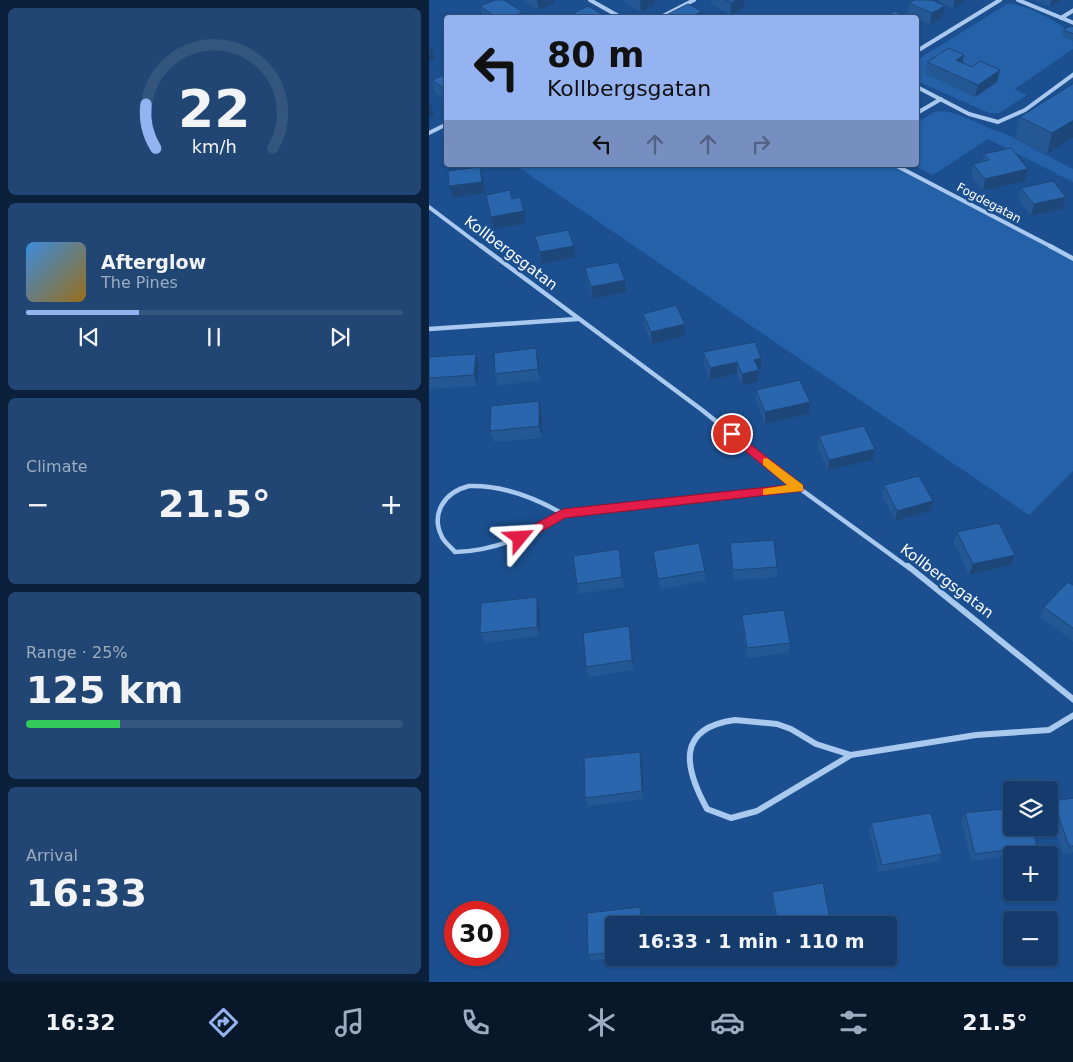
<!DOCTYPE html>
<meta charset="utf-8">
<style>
body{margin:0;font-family:"DejaVu Sans",sans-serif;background:#214673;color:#f1f3f6;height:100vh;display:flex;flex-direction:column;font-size:19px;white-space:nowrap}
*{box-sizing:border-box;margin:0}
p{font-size:16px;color:#9dadc1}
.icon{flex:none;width:28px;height:28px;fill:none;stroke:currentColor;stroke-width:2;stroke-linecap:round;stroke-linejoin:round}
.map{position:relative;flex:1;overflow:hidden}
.panel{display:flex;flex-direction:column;gap:8px;padding:8px;background:#0b203b;width:429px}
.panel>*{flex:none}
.banner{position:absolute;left:15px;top:15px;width:475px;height:152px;border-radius:5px;box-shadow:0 1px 4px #0004,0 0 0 1px #33557e;background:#95b2f1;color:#111;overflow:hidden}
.tools{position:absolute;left:574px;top:781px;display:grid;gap:10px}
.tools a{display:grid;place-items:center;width:55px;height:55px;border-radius:5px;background:#143b6b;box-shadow:0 1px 4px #0004,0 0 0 1px #33557e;font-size:25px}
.speed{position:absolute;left:15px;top:901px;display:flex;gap:10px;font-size:25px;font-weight:700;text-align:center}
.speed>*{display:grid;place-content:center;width:65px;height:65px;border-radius:50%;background:#143b6b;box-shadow:0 1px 4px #0004,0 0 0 1px #33557e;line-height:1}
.speed .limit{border:8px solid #d22;background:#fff;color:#111}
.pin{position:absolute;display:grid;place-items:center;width:42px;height:42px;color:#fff;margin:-21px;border:2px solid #fff;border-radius:50%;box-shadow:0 1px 5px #0007}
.me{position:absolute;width:55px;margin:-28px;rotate:63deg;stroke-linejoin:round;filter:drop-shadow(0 0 4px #0008)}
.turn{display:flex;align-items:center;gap:18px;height:105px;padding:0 20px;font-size:22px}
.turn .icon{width:65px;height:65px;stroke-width:2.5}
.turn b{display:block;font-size:35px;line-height:42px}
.lanes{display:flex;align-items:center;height:48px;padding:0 20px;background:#0003;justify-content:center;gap:25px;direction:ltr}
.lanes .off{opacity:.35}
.big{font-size:38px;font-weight:700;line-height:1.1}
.panel .widget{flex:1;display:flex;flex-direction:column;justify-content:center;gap:8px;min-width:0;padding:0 18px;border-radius:8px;background:#214673}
.panel .dial{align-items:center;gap:0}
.dial svg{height:130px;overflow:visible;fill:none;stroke:#33557e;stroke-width:7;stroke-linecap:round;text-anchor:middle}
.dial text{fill:#f1f3f6;stroke:none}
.song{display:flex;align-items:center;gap:15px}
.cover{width:60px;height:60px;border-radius:8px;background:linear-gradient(135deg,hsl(210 70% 55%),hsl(40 70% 35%))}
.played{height:5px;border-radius:2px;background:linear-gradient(90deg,#95b2f1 30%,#33557e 30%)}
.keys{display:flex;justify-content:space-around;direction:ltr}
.heat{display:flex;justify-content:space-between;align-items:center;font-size:28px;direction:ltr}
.charge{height:8px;border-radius:4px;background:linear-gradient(90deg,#34c759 25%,#33557e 0)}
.trip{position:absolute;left:176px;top:916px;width:292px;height:50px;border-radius:5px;background:#143b6b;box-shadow:0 1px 4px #0004,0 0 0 1px #33557e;font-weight:700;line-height:50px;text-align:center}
.tabs{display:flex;height:80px;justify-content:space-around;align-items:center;background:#08182b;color:#9dadc1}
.tabs .icon{width:35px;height:35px}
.tabs .active{color:#95b2f1}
.tabs b{font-size:22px;color:#f1f3f6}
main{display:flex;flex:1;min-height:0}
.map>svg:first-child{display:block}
</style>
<main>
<section class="panel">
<div class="widget dial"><svg viewBox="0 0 100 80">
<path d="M14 69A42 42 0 1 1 86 69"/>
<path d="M14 69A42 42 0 0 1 8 42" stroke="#95b2f1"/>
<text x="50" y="56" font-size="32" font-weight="700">22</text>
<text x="50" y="72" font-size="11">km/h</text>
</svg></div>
<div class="widget">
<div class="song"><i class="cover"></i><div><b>Afterglow</b><p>The Pines</p></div></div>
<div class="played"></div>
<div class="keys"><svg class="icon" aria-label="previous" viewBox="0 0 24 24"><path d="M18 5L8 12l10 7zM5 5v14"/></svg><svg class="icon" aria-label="pause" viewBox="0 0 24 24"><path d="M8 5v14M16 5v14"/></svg><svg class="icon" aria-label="next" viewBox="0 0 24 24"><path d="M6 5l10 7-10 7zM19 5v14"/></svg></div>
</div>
<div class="widget"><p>Climate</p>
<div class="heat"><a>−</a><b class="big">21.5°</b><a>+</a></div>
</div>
<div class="widget"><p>Range · 25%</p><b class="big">125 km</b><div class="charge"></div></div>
<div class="widget"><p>Arrival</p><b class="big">16:33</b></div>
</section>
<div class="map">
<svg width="645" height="982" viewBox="0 0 645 982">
<rect width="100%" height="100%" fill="#1b4f8f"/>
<path fill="#2461a8" d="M578 4C593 3 627 20 639 31 644 36 644 43 644 49L586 89 598 95 570 113H560L488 81V60Z
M513 111C535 113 553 128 575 133L644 169V182L559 139 504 175 484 165H488V123L505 112Z
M86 165H466L644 259V471L600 515Z"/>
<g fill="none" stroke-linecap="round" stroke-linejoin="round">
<path stroke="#a9c9ee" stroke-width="4" d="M161 0 193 18
M589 0 645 23
M230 18 265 0
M632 18 645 10
M488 51 571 0
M488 87 540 114 569 122 596 110 645 74
M488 113 512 99
M0 133 18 124
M466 165 623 247
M0 207 53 247"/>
<path stroke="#a9c9ee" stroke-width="4.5" d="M52 246 273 410 370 488 480 568
M621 246 645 259
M0 329 148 319
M40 486C74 485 105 497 134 514 100 535 67 551 26 552 22 547 16 543 13 537 1 513 16 492 40 486Z
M134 514 370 488"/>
<path stroke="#a9c9ee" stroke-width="6" d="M479 566 645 700
M306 720 348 724 362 729 387 744 422 755 328 811 302 818 278 809C255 767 247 728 306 720Z
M422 755 547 735 620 730 645 715"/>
</g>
<path fill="#245895" d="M94 0H125V3L110 10Z
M193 0H226V5L212 12 193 1Z
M282 0H315V8L302 15 282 4Z
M510 0H538L524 8 510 2Z
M604 0H633L621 7Z
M480 3 514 17 501 25 488 18 478 14Z
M51 6 94 12 95 18H54Z
M145 13 178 17 146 18Z
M18 22V38L15 36 12 25Z
M645 27V41L633 36 634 30Z
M498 62 534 63 543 67 571 70 568 82 546 97 496 74Z
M18 74V100L6 92 3 80Z
M645 83 618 154 586 138 591 117Z
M555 154 599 169 596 181 554 191 542 176 544 164 553 162Z
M592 188 637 197 634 209 602 216 589 199Z
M106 236 147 257 113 264Z
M156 268 196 280 197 292 164 299 158 280Z
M214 314 256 336 223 344 215 325Z
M107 348 110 360 111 380 69 386 66 374Z
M274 352 332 369 329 370V382L313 386 308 374 281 380 275 364Z
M47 354 50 365 48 386 0 389V357Z
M327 390 380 414 336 424 327 401Z
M113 413V438L65 442 61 431Z
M390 436 446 449 444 460 399 470 389 447Z
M455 485 504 501 502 511 466 521 453 496Z
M528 532 586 555 582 565 540 575 525 543Z
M301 543 348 567V577L304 580Z
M224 551 276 571V581L231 589Z
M191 560 195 587 150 594 148 584Z
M645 586V642L611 617 615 607Z
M111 607V636L55 643 51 633Z
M313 615 361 643 360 653 318 658 313 625Z
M200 626 202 636 205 670 159 677 157 667Z
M211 752 213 760 215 799 159 806 156 798Z
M645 798V852L634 854 620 812V808L624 801Z
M536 813 608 846 603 853 582 855V856L542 861 532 821Z
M442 823 513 854 510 861 450 872 440 830Z
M343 892 402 925H347L343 898Z
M211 907 213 913 214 925H185V958L162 960 159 955 158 913Z"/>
<path fill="#1d4779" d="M108 0H125V3L110 10Z
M211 0H226V5L212 12Z
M309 0H315V8L302 15V3Z
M526 0H538L524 8Z
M623 0H633L621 7Z
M516 6 514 17 501 25 503 13Z
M273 11V18H260Z
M94 12 95 18H81Z
M3 48 6 59 0 62V49Z
M535 55 533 67 527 60Z
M571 70 568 82 546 97 549 85Z
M2 104 5 116 0 118V105Z
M645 120V137L618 154 623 133Z
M14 144H18V156H17Z
M51 167 54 178 56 193 24 198 20 186Z
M599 169 596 181 554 191 556 179Z
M637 197 634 209 602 216 605 204Z
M95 211 97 223 65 229 62 217Z
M145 246 147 257 113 264 111 252Z
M196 280 197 292 164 299 162 287Z
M256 324V336L223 344 222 332Z
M107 348 110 360 111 380 109 369Z
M47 354 50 365 48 386 45 375Z
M332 358V369L325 371V360Z
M308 362V374L281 380V368Z
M330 370 329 382 313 386V374Z
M110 401 113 413V438L110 426Z
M381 402 380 414 336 424V412Z
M446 449 444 460 399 470 400 460Z
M504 501 502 511 466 521 468 511Z
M586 555 582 565 540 575 544 564Z
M108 597 111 607V636L108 627Z
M200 626 202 636 205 670 203 660Z
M211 752 213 760 215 799 213 791Z
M211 907 213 913 214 925H212Z"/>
<path fill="#2a66ad" stroke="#1d4779" d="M66 0H75L94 12 81 18H69L51 6Z
M296 0H309L302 3Z
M485 0H503L516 6 503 13 480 3Z
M259 4 273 11 260 18H241L237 15Z
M159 6 178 17 153 18 145 13Z
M466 11 481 18H454Z
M18 22V28L12 25Z
M641 26 645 27V34L634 30Z
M520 48 535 55 527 60 543 67 551 61 571 70 549 85 498 62Z
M18 74V90L3 80Z
M645 83V120L623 133 591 117Z
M18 129V144H14L12 130Z
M582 148 599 169 556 179 544 164 560 160 555 154Z
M51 167 53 182 20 186 19 171Z
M624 181 637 197 605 204 592 188Z
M81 190 83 199 91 197 95 211 62 217 57 195Z
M139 230 145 246 111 252 106 236Z
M189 262 196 280 162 287 156 268Z
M247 305 256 324 222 332 214 314Z
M326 342 332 358 325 360 330 370 313 374 308 362 281 368 274 352Z
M107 348 109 369 66 374 65 353Z
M47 354 45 375 0 378V357Z
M371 380 381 402 336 412 327 390Z
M110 401V426L61 431 62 406Z
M435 426 446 449 400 460 390 436Z
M490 476 504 501 468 511 455 485Z
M570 523 586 555 544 564 528 532Z
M345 540 348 567 304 570 301 543Z
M270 543 276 571 229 579 224 551Z
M190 549 193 577 148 584 144 556Z
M639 582 645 586V629L615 607Z
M108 597V627L51 633 52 603Z
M355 610 361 643 318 648 313 615Z
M200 626 203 660 157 667 154 633Z
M211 752 213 791 156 798 155 758Z
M645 798V846H640L624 801Z
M582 808V828H603L608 846 546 854 536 813Z
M502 813 513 854 453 865 442 823Z
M394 883 402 925H349L343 892Z
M211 907 212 925H185V952L159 955 158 913Z"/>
<path fill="#e11d48" stroke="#92132f" d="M303 430 374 485V491L136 518 96 541H87V534L134 509 358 485 299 437 297 434Z"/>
<path fill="#f59e0b" d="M338 458 374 485V491L334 495V489L358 485 334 465V459Z"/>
<g text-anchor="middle" stroke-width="5" stroke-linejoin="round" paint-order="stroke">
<g font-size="12" fill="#fff" stroke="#1b4f8f">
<text transform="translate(560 203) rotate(28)" y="4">Fogdegatan</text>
</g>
<g font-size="15" fill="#fff" stroke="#1b4f8f">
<text transform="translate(82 253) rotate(37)" y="5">Kollbergsgatan</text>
<text transform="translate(518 581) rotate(37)" y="5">Kollbergsgatan</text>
</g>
</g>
</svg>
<div class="tools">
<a><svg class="icon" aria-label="layers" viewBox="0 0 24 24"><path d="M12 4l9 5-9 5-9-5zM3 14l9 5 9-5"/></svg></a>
<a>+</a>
<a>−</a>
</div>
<div class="speed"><div class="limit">30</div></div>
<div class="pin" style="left:303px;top:434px;background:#d93025"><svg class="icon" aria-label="arrive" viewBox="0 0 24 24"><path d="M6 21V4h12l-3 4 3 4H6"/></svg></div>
<svg class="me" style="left:91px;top:538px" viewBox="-20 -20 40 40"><path d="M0-17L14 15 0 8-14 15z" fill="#e11d48" stroke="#fff" stroke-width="4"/></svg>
<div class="trip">16:33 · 1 min · 110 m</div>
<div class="banner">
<div class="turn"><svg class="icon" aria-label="left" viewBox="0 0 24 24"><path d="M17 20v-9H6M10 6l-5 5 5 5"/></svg><div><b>80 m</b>Kollbergsgatan</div></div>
<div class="lanes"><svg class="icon" aria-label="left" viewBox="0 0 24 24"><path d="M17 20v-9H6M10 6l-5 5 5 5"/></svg><svg class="icon off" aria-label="ahead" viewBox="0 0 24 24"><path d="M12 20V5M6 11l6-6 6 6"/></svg><svg class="icon off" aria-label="ahead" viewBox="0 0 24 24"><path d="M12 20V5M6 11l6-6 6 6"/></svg><svg class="icon off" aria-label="right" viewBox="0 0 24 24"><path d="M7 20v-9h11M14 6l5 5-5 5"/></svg></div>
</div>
</div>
</main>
<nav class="tabs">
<b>16:32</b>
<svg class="icon active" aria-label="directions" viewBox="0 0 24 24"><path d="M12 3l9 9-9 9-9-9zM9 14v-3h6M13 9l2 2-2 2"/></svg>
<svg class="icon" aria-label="music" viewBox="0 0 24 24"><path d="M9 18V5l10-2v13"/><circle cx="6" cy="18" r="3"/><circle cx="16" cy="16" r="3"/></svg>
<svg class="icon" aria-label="phone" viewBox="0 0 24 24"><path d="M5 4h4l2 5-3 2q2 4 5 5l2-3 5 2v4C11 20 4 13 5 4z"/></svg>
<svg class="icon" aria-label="climate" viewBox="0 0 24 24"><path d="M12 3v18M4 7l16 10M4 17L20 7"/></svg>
<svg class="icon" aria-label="car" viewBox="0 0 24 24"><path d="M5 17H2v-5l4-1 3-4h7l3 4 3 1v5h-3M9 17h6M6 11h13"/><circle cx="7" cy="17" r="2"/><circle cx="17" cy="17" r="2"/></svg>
<svg class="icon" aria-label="filters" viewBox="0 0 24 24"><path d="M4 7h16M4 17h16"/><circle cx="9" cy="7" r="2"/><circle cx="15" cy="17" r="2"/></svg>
<b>21.5°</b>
</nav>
